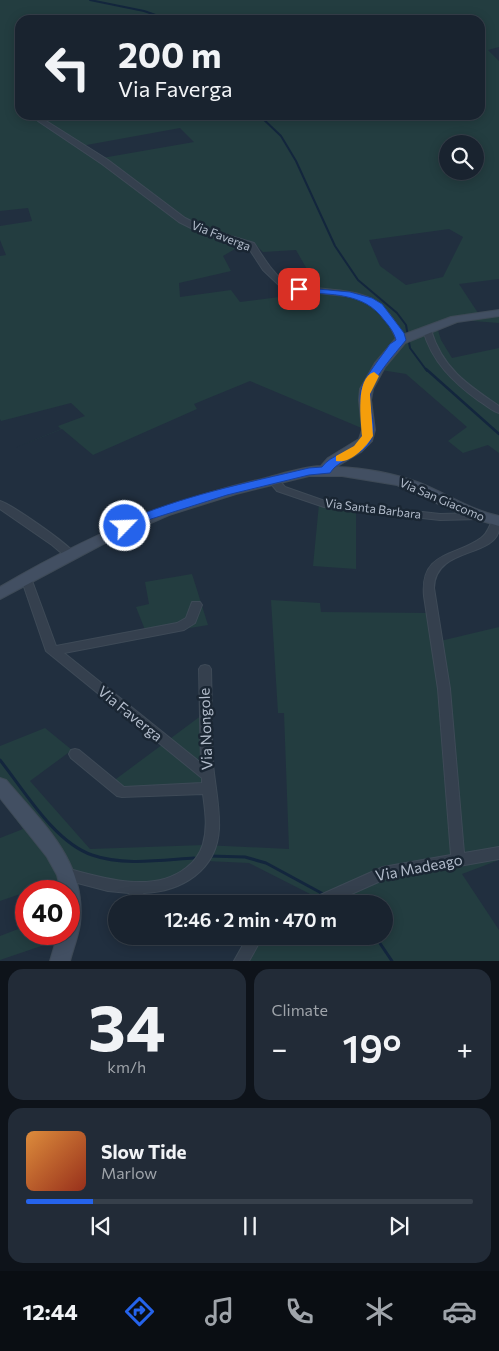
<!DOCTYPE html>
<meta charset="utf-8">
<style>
body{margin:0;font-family:Commissioner,sans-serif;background:#222b37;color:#f1f3f6;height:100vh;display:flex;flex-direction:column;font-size:19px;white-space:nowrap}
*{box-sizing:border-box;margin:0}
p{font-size:16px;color:#9fa4aa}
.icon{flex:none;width:28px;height:28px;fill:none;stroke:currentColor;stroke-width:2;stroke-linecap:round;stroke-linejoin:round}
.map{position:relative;height:961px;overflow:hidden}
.panel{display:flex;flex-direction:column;gap:8px;padding:8px;background:#0e131a;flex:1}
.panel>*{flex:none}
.guide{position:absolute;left:15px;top:15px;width:470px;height:105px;border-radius:15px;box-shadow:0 2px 12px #0003,0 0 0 1px #37404b;background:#19232f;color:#f1f3f6;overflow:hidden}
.buttons{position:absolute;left:439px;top:135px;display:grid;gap:10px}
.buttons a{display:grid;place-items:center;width:45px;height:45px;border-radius:50%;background:#19232f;box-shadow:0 2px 12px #0003,0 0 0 1px #37404b;font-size:25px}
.speed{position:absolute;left:15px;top:880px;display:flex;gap:10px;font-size:25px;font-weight:700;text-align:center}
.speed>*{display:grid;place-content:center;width:65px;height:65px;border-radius:50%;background:#19232f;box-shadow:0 2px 12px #0003,0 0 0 1px #37404b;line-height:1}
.speed .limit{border:8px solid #d22;background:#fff;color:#111}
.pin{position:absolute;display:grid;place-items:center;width:42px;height:42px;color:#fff;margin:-21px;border-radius:10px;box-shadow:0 2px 8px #0006}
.me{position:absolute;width:55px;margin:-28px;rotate:66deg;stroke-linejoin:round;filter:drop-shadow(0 0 4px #0008)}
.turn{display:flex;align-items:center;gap:18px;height:105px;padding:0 20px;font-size:22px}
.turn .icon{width:65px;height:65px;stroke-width:2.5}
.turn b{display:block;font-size:35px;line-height:42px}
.big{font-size:38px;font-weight:600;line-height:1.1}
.panel .widget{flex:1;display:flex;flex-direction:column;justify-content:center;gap:8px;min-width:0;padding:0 18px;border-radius:15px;background:#222b37}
.panel .dial{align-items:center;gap:0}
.dial b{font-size:65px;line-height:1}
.song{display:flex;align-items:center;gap:15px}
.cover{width:60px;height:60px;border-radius:8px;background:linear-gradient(135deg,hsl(30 70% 55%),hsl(10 70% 35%))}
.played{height:5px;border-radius:2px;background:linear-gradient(90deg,#2563eb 15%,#37404b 15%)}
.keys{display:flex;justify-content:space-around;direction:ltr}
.heat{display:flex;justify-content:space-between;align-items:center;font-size:28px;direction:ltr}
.panel .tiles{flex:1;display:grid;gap:8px;grid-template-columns:1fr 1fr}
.widget:last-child{grid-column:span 2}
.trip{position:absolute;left:108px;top:895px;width:285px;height:50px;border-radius:25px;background:#19232f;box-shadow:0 2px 12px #0003,0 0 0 1px #37404b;font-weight:600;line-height:50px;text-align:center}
.dock{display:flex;height:80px;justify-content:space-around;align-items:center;background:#0a0e13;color:#9fa4aa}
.dock .icon{width:35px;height:35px}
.dock .active{color:#2563eb}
.dock b{font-size:22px;color:#f1f3f6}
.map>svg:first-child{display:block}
</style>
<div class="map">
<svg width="499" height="961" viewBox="0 0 499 961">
<rect width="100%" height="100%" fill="#212f3f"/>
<path fill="#233d40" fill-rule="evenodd" d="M0 0H499V47L488 50 499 61V279L459 284 480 316 499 314V323L460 320 437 327 441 340 452 358 499 348V453L488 445 463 453 448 441 467 427 406 374 381 370 369 387 371 432 250 381 194 404 197 409 93 455 62 429 15 448 61 429 58 426 85 416 71 403 1 421 0 419V256L6 255 0 240V226L32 221 28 208 0 211ZM20 20H480V115H20ZM180 128 194 142 102 158 81 146ZM448 144H475V171H448ZM449 229 463 237 443 277 406 285 380 266 369 240ZM256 245 263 252 296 250 312 278 296 286 295 295 240 302 231 290 180 297 179 283 231 271 223 256 240 246Z
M319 504 356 506V569L313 566Z
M192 574 208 625 147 635 136 607 149 604 145 582Z
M271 600 320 603 321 612 430 613 436 642 499 627V860L462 874 499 930V961H242L253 936H384V904H304L316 897 249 863 206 861 177 876 150 883 118 881 56 871 58 881 0 901V838L23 829 0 797V746L45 728 72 750 30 781 90 849 204 845 289 849 284 713H278Z
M202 715 205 789 125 791 112 782Z
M26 926V934H61L59 940 0 960V936Z"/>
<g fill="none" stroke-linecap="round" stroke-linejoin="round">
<path stroke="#13263d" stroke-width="2" d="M90 0 144 11 170 20
M259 115 281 136 296 161 335 246 358 280 397 313 406 325 410 348 427 371"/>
<path stroke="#13263d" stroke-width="2.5" d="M426 369 499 434"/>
<path stroke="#13263d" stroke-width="3" d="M0 760C24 790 54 842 92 855 123 866 162 860 194 858
M209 856 245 857 266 863 325 895
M334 900 340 904
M375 936 392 961"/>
<g stroke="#3e4a57" stroke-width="2">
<path id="street" d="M36 115H42L43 119 108 160 185 218 207 229 254 243C262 255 275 278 289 284 296 288 307 287 315 288 364 293 382 292 405 340L401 343 398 342 389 324 371 304 355 297 299 291 282 288 263 270 248 247 201 233 179 222 102 164 38 121Z
M427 327 431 330C442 368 468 385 499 406V413C492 411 486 405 479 401 453 382 432 362 423 330Z
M273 477 277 478 285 487 325 501 440 514 480 513 485 516 480 519 440 520 324 507 277 491 268 480Z
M0 501C11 504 67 543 74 553L73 556H65L52 545 0 509Z
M497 518H499C499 522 499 526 499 530 493 558 435 547 434 588L450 689 464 853 499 847V859L385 879 329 904H307L309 900 383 867 451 855 438 689 424 596C420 551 455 557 481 538 488 533 489 526 493 519Z
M26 574 30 575 31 578 56 646 177 623 186 618 192 602H200L202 605 195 623 184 630 64 653 201 763 199 669 201 666 205 665 209 666 211 669C212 701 211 733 213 764 215 786 220 807 219 829 217 870 182 892 143 893L150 904H134L129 893 108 891 66 880 61 878 59 874 61 870 66 868C102 878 153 894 186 868 194 862 200 854 203 844 208 827 205 810 203 794L122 797 117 796 71 758 69 754 71 750 75 749 79 750 124 787 202 783V778L46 651 21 578 22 575Z
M227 936H263L249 961H234L243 945 229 941Z"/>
</g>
<g stroke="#3e4a57" stroke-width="2">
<path id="secondary" d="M499 310V316L457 322 405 343 385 367 373 389 371 400 375 430 372 441 361 452 336 467C364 468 393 473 420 483 447 494 470 510 499 516V526L465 516 397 485 342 476H309L236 494 169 515 103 544 0 599V587C83 538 168 500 262 479 282 474 301 467 321 466L328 458 359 439 362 430 359 400 360 389 375 363 397 337 451 317Z
M0 778 6 780C43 824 87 862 80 924 78 937 73 949 70 961H50L58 934H69V891H61L57 875 47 857 0 798Z"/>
</g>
<use href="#street" fill="#35404e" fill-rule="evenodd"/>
<use href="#secondary" fill="#424f62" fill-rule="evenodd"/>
</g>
<path fill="#2563eb" stroke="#184099" d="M296 287 350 292 372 298 382 304 404 333 406 340C395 354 370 380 370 398 370 412 377 428 371 440 363 457 339 458 330 473L309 475 227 495 151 519 129 529H121V523C180 496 246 483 309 468L322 467C331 454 351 453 360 440 369 427 357 405 361 390 364 377 382 356 390 344L396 340C394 332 389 326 384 320 364 292 331 295 299 292L295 289Z"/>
<path fill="#f59e0b" d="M374 372 379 376 370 394 373 436C366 447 351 464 336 461V456L354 446 362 436C361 420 355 378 374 372Z"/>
<g text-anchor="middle" stroke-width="5" stroke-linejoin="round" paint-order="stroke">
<g font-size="12" fill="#b1bbca" stroke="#1a2633">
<text transform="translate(221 236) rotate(21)" y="4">Via Faverga</text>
<text transform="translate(442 500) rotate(23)" y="4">Via San Giacomo</text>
<text transform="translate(373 509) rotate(7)" y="4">Via Santa Barbara</text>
</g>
<g font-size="15" fill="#b1bbca" stroke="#1a2633">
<text transform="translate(130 714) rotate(39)" y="5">Via Faverga</text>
<text transform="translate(206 729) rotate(-92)" y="5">Via Nongole</text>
<text transform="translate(419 868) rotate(-11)" y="5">Via Madeago</text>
</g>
</g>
</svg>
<div class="buttons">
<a><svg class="icon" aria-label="search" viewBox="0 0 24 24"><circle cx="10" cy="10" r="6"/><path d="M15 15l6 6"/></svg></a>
</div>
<div class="speed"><div class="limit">40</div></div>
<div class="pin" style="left:299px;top:289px;background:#d93025"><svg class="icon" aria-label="arrive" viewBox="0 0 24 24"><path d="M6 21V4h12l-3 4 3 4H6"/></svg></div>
<svg class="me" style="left:125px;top:526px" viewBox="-20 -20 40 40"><circle r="17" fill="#2563eb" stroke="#fff" stroke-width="3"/><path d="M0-11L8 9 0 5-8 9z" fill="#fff"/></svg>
<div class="trip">12:46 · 2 min · 470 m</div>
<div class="guide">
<div class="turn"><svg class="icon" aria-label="left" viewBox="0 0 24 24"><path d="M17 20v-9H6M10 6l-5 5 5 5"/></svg><div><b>200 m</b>Via Faverga</div></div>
</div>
</div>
<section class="panel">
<div class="tiles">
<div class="widget dial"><b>34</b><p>km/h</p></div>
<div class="widget"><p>Climate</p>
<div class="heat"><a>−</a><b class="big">19°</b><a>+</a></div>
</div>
<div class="widget">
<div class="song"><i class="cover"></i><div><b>Slow Tide</b><p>Marlow</p></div></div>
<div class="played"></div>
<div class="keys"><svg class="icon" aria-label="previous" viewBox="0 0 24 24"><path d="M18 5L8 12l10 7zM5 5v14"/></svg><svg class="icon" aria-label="pause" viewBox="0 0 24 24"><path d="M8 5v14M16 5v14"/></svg><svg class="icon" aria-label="next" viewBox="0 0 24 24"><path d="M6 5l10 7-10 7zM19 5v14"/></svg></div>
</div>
</div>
</section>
<nav class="dock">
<b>12:44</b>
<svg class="icon active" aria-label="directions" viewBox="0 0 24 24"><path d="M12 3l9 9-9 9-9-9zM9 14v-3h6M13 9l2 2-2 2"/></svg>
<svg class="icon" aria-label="music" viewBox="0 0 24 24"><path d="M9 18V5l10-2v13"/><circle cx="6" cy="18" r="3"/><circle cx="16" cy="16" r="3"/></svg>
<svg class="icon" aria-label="phone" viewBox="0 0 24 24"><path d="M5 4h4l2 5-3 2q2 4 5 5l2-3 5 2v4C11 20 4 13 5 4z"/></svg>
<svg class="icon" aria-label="climate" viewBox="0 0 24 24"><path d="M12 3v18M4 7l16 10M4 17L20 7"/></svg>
<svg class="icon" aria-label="car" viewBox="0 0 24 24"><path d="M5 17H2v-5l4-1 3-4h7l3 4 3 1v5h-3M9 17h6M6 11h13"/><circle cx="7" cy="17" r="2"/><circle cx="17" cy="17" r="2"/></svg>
</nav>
